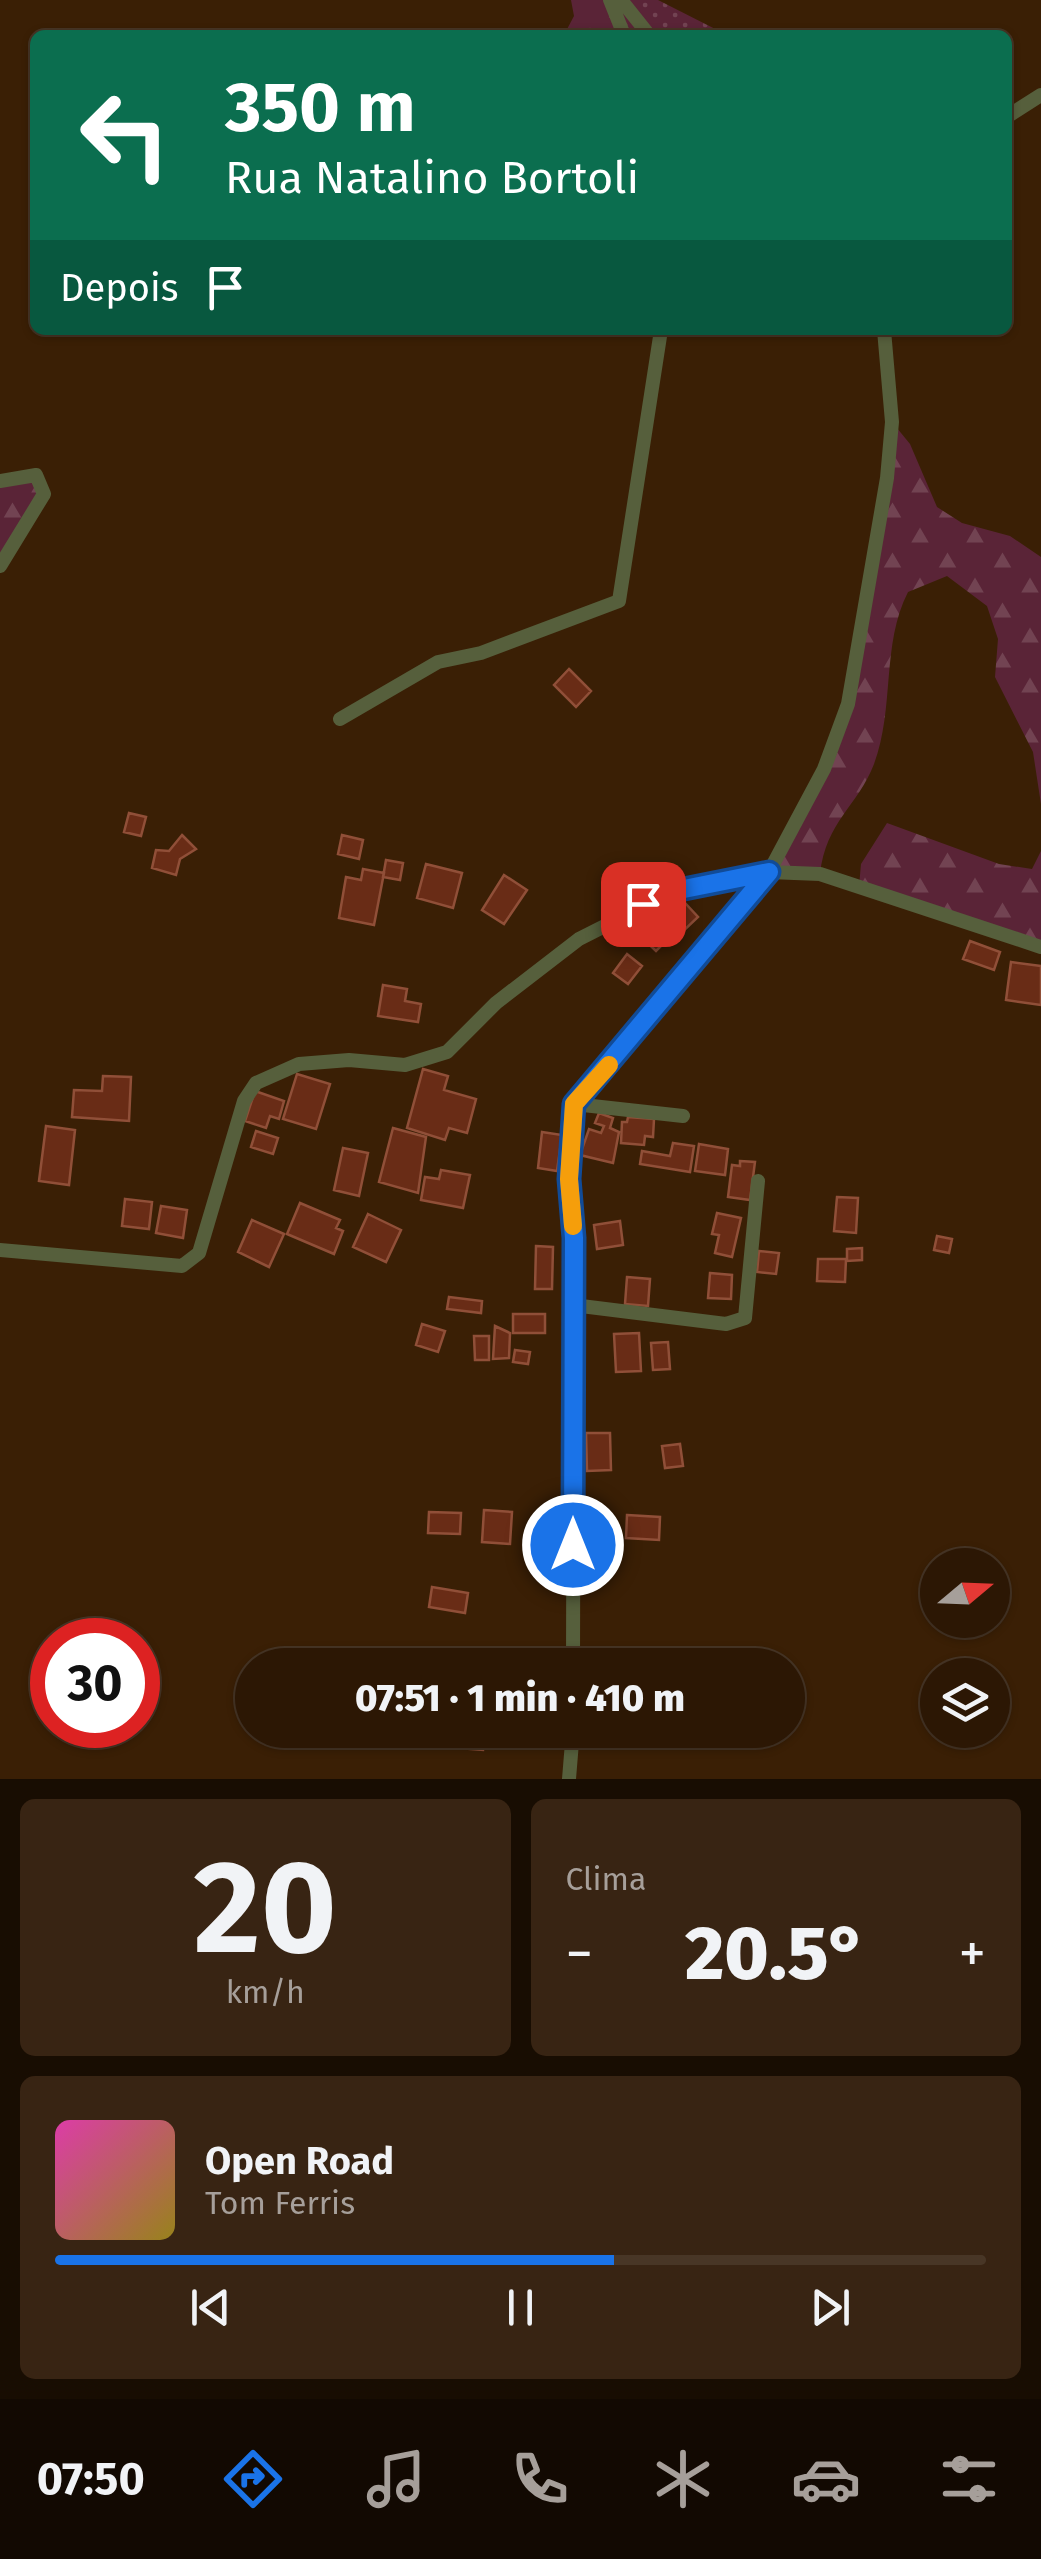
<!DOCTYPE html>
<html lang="pt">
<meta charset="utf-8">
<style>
body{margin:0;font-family:"Fira Sans",sans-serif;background:#382413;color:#f1f3f6;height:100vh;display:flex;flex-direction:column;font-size:38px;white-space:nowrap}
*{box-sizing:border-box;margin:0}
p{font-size:32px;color:#a69f9a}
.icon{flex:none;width:55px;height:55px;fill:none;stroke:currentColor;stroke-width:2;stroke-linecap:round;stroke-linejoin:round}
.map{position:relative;height:1779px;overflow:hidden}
.details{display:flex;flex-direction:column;gap:20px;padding:20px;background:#180d02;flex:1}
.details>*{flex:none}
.banner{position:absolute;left:30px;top:30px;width:982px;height:305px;border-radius:15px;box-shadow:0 2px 8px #0004,0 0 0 2px #483626;background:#0b6e4f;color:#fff;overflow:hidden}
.needle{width:65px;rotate:71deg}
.controls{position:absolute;left:920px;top:1548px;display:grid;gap:20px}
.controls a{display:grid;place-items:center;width:90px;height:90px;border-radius:50%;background:#2c1704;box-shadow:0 2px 8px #0004,0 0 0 2px #483626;font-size:50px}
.speed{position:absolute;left:30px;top:1618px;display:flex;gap:20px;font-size:50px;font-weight:700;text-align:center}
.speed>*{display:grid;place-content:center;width:130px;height:130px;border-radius:50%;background:#2c1704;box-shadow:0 2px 8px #0004,0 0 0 2px #483626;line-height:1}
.speed .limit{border:15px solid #d22;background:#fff;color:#111}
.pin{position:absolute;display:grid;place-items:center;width:85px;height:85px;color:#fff;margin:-42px;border-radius:20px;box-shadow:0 5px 15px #0006}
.me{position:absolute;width:110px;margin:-55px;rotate:0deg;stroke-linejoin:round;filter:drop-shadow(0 0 8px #0008)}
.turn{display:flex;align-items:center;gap:35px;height:210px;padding:0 30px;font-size:45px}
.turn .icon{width:130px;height:130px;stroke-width:2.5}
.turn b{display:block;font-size:70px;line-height:85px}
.then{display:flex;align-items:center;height:95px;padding:0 30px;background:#0003;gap:20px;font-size:38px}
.big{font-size:75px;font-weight:800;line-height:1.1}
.details .tile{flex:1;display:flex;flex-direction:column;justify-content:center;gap:15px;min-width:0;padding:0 35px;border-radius:15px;background:#382413}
.details .dial{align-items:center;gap:0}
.dial b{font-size:130px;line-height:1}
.song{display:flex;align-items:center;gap:30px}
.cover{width:120px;height:120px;border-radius:15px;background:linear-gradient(135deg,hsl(320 70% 55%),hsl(50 70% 35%))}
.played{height:10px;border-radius:5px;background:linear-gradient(90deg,#1a73e8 60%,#483626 60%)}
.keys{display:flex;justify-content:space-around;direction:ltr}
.heat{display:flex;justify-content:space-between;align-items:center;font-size:55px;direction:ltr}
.details .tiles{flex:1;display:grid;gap:20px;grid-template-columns:1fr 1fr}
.tile:last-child{grid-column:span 2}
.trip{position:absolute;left:235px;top:1648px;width:570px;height:100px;border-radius:50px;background:#2c1704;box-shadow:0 2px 8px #0004,0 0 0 2px #483626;font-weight:800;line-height:100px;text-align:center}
.tabs{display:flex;height:160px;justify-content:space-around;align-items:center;background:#120902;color:#a69f9a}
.tabs .icon{width:70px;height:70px}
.tabs .current{color:#1a73e8}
.tabs b{font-size:45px;color:#f1f3f6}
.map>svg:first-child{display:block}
</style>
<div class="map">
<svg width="1041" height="1779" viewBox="0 0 1041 1779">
<defs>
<pattern id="grass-dots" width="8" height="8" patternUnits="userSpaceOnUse" patternTransform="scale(2.5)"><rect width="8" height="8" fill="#5a2437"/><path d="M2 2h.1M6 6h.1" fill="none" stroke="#724352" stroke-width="1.8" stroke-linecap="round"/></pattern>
<pattern id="forest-firs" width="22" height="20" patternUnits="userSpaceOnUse" patternTransform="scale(2.5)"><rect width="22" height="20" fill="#5a2437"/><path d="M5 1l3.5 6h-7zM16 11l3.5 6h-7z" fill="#724352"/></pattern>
</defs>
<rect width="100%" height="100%" fill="#3a1f05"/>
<path fill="url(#grass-dots)" d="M610 0H658L727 35H624Z"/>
<path fill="url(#forest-firs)" d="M571 0H610L624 35H564L574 16Z
M892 422 910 444 937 507 962 523 1010 536 1041 557V804L1033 752 995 677 998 639 987 606 947 576 908 592C881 645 895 708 874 764 858 806 826 821 820 874L769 872 848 704Z
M36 475 44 494 0 566V481Z
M887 823 999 864 1032 869 1041 851V947L859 887 861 864Z"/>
<path fill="#692c16" stroke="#904f38" stroke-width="2.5" d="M569 669 591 691 576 707 554 685Z
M129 813 146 817 141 836 124 832Z
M182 835 196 849 180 859 176 875 152 868 156 850 169 851Z
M342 835 363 840 359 859 338 854Z
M386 860 403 863 400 880 383 877Z
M426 864 462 873 453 908 417 898Z
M363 869 384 873 374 925 339 918 346 877 361 880Z
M504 875 527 890 504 924 482 910Z
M674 891 698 917 677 937 653 910Z
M651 920 670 937 656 951 638 934Z
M970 941 1000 952 994 970 963 959Z
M627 954 642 966 628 984 613 973Z
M1011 962 1041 966V1005L1006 1000Z
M383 985 407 989 405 1001 421 1004 418 1022 378 1016Z
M423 1069 448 1076 444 1090 476 1099 467 1133 449 1128 445 1140 407 1128Z
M297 1074 330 1084 316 1129 283 1119Z
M103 1076 131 1077 129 1121 72 1117 74 1090 102 1091Z
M255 1091 284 1101 279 1119 270 1116 266 1128 245 1121Z
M599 1113 613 1118 610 1128 619 1132 613 1163 580 1155 589 1129 601 1133 604 1126 595 1123Z
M628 1117 654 1119 653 1137 645 1136 644 1145 621 1143 622 1122H627Z
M46 1126 75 1130 69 1185 39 1181Z
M393 1128 426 1137 418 1193 379 1182Z
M256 1131 278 1138 273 1154 251 1147Z
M542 1132 562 1135 557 1171 538 1168Z
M673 1143 694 1146 690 1172 640 1164 642 1151 670 1156Z
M699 1144 728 1149 725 1175 695 1171Z
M343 1148 368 1153 359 1196 334 1190Z
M740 1161 755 1162 750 1200 728 1197 732 1165 740 1166Z
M441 1170 470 1175 463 1208 421 1200 425 1177 439 1179Z
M837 1197 858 1198 856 1233 834 1231Z
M125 1199 152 1202 149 1229 122 1226Z
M300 1203 340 1220 336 1228 343 1231 334 1254 287 1234Z
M161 1206 187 1210 183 1238 156 1233Z
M717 1213 741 1218 732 1257 715 1253 719 1235 712 1234Z
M368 1214 401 1230 386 1262 353 1247Z
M252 1220 284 1234 269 1267 238 1252Z
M620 1221 623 1245 597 1249 594 1225Z
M937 1236 952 1239 949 1253 934 1250Z
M536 1246 553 1247 552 1289H535Z
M862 1248V1260L847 1261V1249Z
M759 1251 779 1253 776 1274 757 1272Z
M818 1259H846L845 1282 817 1281Z
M710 1273 732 1275 731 1299 708 1298Z
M627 1277 650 1279 648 1306 625 1304Z
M449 1297 482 1301 481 1313 447 1309Z
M513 1314H545V1333H513Z
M422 1324 445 1331 438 1352 416 1345Z
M495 1326 510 1333 509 1358 493 1359Z
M639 1333 641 1371 616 1372 614 1334Z
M474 1336H489V1360H475Z
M668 1342 670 1369 653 1370 651 1343Z
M515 1350 530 1352 528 1364 513 1362Z
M586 1433H610L611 1470 587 1471Z
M680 1444 683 1466 665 1468 662 1446Z
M484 1510 512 1512 510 1544 482 1542Z
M429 1512 461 1513 460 1534 428 1533Z
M627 1515 660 1517 659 1540 626 1538Z
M432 1587 468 1593 465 1613 429 1607Z
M461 1730H498V1739L484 1738 483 1750 459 1748Z
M518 1730H547L545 1743 517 1738Z"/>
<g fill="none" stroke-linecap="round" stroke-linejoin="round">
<path stroke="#565f3c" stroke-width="14" d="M610 0 624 35
M621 0 649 35
M1008 116 1041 95
M0 481 36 475 44 494 0 566
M340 719 438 662 481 653 619 601 661 330
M574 1104 683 1116
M0 1250 182 1266 199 1253 244 1101 256 1083 299 1064 349 1060 405 1065 447 1052 496 1003 579 939 674 891 769 872 820 874 1041 947
M573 1305 726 1324 745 1318 758 1181
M573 1665 574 1238 569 1179 574 1104 769 872 824 769 848 704 887 478 892 422 884 330
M569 1779 573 1730"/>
</g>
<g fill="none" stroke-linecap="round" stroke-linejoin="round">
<g stroke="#114b97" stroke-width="25">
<path id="route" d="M573 1545 574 1238 569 1179 574 1104 769 872 674 891 643 904"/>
</g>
<use href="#route" stroke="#1a73e8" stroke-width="18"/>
<path stroke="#f59e0b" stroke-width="18" d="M573 1226 569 1179 574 1104 609 1065"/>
</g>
</svg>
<div class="controls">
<a><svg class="needle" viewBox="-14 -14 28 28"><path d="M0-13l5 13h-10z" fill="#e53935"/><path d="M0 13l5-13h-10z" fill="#a69f9a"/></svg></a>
<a><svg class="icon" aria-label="layers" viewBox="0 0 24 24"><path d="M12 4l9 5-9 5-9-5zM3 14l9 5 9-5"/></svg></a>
</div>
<div class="speed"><div class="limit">30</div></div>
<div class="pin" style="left:643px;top:904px;background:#d93025"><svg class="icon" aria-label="arrive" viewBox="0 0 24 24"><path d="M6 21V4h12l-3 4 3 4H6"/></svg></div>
<svg class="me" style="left:573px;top:1545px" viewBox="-20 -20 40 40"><circle r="17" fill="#1a73e8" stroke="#fff" stroke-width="3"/><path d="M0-11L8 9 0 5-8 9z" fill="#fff"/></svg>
<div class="trip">07:51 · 1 min · 410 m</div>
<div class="banner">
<div class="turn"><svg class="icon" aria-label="left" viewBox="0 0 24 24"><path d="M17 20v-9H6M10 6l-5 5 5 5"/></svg><div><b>350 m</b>Rua Natalino Bortoli</div></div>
<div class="then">Depois<svg class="icon" aria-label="arrive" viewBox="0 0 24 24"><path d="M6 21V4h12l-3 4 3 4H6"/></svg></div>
</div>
</div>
<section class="details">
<div class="tiles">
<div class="tile dial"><b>20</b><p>km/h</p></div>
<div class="tile"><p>Clima</p>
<div class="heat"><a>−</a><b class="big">20.5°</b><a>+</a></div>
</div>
<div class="tile">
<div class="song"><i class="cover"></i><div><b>Open Road</b><p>Tom Ferris</p></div></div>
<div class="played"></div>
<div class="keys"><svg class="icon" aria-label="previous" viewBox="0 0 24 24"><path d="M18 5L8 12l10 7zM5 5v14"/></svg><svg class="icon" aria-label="pause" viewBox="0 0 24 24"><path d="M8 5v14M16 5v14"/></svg><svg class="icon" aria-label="next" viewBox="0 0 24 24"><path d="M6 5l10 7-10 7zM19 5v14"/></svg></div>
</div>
</div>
</section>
<nav class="tabs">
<b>07:50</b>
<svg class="icon current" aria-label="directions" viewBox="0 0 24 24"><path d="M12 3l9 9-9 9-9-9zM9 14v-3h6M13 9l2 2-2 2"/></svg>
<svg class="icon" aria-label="music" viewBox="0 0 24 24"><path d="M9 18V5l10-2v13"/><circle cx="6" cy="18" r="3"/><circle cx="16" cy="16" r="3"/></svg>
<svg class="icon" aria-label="phone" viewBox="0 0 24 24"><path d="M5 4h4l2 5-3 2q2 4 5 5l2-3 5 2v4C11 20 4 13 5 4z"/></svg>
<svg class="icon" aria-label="climate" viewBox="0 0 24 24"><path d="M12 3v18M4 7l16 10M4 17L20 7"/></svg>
<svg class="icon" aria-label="car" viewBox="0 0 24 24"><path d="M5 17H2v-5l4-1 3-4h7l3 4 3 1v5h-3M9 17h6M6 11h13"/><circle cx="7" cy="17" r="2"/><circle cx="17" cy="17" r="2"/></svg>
<svg class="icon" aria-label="filters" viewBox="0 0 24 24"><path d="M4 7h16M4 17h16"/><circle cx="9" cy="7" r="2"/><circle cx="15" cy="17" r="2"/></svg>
</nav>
